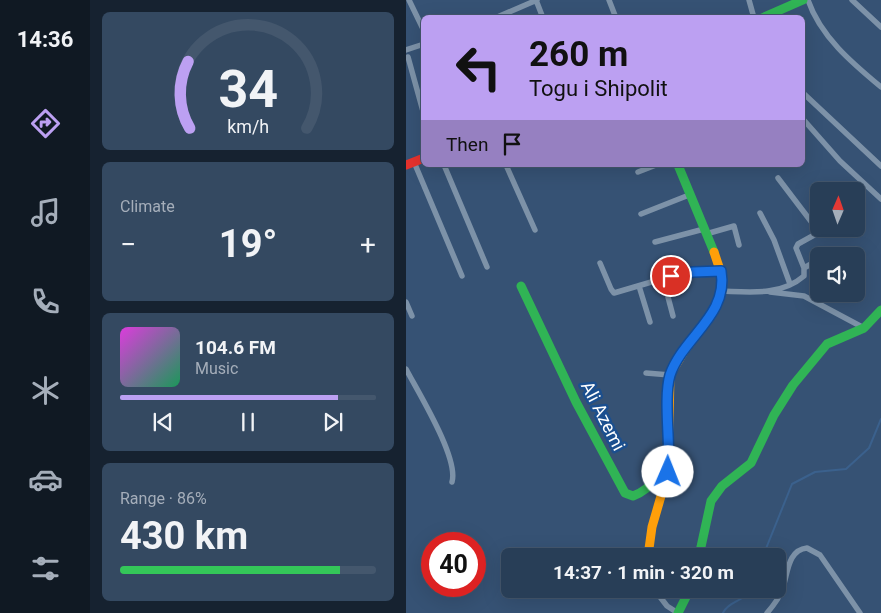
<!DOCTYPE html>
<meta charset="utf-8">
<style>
body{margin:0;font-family:Roboto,sans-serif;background:#344961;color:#f1f3f6;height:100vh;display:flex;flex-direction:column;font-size:19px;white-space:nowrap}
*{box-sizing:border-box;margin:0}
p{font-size:16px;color:#a5aeba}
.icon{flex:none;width:28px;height:28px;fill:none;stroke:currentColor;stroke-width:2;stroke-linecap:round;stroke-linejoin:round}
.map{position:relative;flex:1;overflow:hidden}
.sheet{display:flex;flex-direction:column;gap:12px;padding:12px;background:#162230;width:316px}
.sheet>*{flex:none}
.guide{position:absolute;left:15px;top:15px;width:384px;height:152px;border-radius:8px;box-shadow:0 5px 20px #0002,0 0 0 1px #44576d;background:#bca0f2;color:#111;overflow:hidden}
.needle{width:32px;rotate:2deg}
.buttons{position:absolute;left:404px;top:182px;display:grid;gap:10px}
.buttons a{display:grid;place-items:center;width:55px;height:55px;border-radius:8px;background:#283e57;box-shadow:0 5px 20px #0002,0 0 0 1px #44576d;font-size:25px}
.speed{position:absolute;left:15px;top:532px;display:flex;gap:10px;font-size:25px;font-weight:700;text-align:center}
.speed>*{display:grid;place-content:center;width:65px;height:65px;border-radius:50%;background:#283e57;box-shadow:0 5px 20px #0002,0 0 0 1px #44576d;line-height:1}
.speed .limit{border:8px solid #d22;background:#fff;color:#111}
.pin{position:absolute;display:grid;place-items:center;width:42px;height:42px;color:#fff;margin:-21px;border:2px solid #fff;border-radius:50%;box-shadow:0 1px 5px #0007}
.me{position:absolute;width:55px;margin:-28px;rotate:1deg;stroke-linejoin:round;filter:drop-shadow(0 0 4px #0008)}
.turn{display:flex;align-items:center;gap:18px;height:105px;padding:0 25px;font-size:22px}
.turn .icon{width:65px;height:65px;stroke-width:2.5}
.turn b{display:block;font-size:35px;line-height:42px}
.then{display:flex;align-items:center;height:48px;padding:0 25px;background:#0003;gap:10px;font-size:19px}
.big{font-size:38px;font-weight:700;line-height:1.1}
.sheet .widget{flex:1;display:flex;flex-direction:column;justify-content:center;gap:8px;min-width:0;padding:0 18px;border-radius:8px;background:#344961}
.sheet .dial{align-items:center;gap:0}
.dial svg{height:130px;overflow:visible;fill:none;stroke:#44576d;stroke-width:7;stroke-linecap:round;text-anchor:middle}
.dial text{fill:#f1f3f6;stroke:none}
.song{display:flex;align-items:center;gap:15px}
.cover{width:60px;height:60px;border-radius:8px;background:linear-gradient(135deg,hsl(300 70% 55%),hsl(150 70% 35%))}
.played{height:5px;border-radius:2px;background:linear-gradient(90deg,#bca0f2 85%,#44576d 85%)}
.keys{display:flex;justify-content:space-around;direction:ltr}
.heat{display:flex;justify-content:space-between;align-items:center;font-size:28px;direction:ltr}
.charge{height:8px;border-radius:4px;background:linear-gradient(90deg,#34c759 86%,#44576d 0)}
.trip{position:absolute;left:95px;top:548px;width:285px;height:50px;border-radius:8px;background:#283e57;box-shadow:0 5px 20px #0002,0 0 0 1px #44576d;font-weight:700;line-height:50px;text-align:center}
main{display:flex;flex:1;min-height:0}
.tab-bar{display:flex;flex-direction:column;width:90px;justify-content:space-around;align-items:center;background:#101923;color:#a5aeba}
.tab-bar .icon{width:35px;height:35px}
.tab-bar .selected{color:#bca0f2}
.tab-bar b{font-size:22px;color:#f1f3f6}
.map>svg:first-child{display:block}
</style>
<main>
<nav class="tab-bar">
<b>14:36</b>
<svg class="icon selected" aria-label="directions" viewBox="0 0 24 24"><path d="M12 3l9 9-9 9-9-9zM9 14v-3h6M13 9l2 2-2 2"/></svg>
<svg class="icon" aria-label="music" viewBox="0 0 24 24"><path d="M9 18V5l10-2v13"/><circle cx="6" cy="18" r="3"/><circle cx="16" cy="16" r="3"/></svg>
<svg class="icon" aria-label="phone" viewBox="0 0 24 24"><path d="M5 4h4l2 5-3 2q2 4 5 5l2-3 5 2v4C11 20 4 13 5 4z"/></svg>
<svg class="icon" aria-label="climate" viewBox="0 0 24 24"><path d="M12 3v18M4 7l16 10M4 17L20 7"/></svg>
<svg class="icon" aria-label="car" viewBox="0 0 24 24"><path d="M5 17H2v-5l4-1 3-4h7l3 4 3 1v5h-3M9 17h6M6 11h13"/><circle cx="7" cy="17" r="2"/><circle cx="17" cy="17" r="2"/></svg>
<svg class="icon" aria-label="filters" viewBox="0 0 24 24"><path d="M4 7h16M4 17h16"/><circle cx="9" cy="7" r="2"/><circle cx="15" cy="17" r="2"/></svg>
</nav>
<section class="sheet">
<div class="widget dial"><svg viewBox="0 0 100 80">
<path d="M14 69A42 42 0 1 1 86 69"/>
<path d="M14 69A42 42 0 0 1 13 28" stroke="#bca0f2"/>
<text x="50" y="56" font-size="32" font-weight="700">34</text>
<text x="50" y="72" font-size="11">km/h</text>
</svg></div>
<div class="widget"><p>Climate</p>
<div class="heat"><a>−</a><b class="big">19°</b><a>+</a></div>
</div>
<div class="widget">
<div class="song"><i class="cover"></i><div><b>104.6 FM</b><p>Music</p></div></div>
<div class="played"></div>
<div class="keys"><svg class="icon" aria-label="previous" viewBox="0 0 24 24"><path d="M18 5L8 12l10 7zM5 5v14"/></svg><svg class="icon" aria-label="pause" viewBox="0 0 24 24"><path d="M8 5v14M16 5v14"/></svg><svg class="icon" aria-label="next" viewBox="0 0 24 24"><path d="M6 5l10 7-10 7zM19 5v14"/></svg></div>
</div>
<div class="widget"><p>Range · 86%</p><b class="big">430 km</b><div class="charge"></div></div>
</section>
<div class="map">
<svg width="475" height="613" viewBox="0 0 475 613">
<rect width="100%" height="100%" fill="#365274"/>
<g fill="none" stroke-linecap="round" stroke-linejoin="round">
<path stroke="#3b618d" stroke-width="2" d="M357 556 386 484 409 472 440 469 463 448 475 419
M317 613C322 601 340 601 344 589"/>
<path stroke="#7d92a8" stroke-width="5.5" d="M3 0 18 31
M130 0 137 18
M203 0 210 18
M343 0 348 18
M402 0C414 36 446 63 475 87
M446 0 475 27
M89 18 131 0
M0 50 18 44
M2 57 18 115
M396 92 475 166
M396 118 434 161 475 199
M8 162 56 276
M38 165 81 267
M100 165 129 230
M232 172 250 165
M354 213 368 240 384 284
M235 214 283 195
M300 234 328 226 333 245
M249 242 298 229
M415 256 417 254
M194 263 205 289 208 293 276 273 315 271
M398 268 412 260
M257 278 267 316
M233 286 244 322
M316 291C344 292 375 296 398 276V268L390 248 392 244 410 234V228L372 178
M364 292 398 296 458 328
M0 302 6 316
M0 369C12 392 53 458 46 482
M240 373 264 375
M248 589 261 606 272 613
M361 613C367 606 373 599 376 590 382 575 381 550 401 548L414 555 454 613"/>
<path stroke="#30b455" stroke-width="9" d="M356 18 397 0
M272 165 308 252
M115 286 170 402 219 493 227 496C248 488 256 471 260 450
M293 556 305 501 316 486 345 463 368 415 387 385 421 344 458 328 475 310
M272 613 284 589"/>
<path stroke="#ff9f0a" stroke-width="9" d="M242 556 246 527 262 472 264 375 279 350 308 311 316 291V276L308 252"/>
<path stroke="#e5322d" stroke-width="9" d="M0 165 18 158"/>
</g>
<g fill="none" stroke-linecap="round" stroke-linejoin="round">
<g stroke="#114b97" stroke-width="12">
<path id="route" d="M262 472C265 446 257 399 264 375 277 337 323 315 315 271L287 272 265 276"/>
</g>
<use href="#route" stroke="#1a73e8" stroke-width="9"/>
</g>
<g text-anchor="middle" stroke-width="5" stroke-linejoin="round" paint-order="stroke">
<g font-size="18" fill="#fff" stroke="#1b4f8f">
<text transform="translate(197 416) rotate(63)" y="6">Ali Azemi</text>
</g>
</g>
</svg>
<div class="buttons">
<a><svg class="needle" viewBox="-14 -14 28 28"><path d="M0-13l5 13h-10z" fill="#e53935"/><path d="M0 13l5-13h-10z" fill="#a5aeba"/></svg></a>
<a><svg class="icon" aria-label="sound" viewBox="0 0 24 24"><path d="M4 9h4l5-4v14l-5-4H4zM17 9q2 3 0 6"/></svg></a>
</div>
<div class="speed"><div class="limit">40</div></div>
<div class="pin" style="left:265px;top:276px;background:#d93025"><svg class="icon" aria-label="arrive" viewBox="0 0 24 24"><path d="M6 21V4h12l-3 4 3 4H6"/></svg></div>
<svg class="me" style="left:262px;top:472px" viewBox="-20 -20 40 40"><circle r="19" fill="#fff"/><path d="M0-13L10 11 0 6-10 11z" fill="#1a73e8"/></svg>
<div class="trip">14:37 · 1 min · 320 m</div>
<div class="guide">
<div class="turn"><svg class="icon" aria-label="left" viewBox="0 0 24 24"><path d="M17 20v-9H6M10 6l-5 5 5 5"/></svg><div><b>260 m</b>Togu i Shipolit</div></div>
<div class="then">Then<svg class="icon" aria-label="arrive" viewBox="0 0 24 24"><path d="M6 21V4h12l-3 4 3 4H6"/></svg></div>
</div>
</div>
</main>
